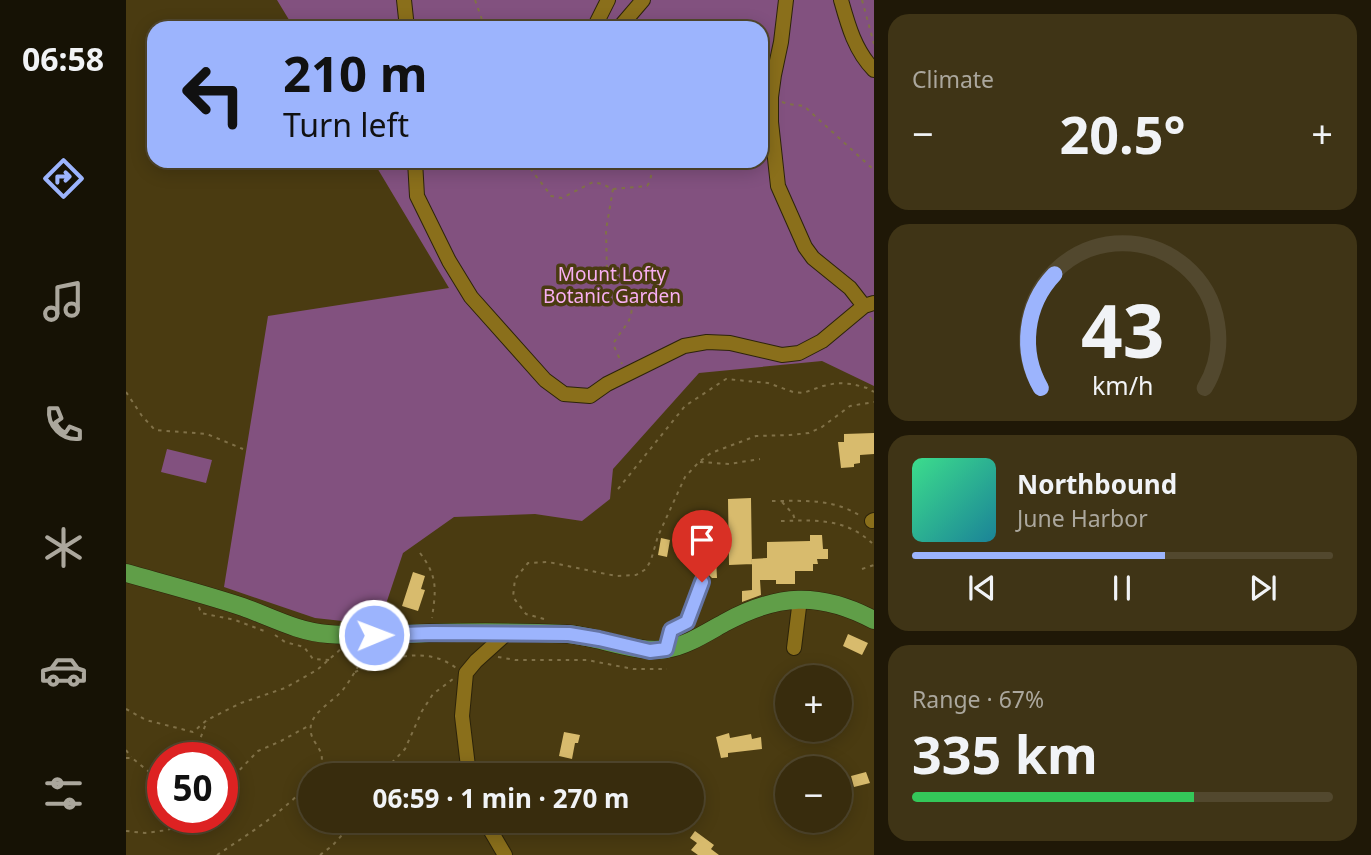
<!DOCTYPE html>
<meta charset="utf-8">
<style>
body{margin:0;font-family:"Noto Sans",sans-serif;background:#3f3416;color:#f1f3f6;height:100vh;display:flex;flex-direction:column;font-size:26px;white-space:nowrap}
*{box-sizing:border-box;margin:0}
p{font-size:23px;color:#aba79d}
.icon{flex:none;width:38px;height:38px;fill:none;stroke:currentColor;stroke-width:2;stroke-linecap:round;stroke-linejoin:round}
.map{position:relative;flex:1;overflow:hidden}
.panel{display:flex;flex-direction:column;gap:14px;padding:14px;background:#1f1807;width:497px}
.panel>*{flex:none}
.banner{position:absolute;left:21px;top:21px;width:621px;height:147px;border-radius:21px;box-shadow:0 4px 18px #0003,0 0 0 2px #52482e;background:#9cb4fd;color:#111;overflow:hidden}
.controls{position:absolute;left:649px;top:665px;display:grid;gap:14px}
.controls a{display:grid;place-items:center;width:77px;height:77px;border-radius:50%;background:#382c0d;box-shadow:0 4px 18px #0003,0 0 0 2px #52482e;font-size:35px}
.speed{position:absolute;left:21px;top:742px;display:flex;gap:14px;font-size:35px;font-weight:700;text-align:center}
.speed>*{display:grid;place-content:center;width:91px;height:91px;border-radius:50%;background:#382c0d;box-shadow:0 4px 18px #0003,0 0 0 2px #52482e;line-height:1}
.speed .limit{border:10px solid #d22;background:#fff;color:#111}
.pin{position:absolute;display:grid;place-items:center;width:60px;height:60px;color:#fff;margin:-72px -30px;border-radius:50% 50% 50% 0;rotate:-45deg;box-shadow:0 0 7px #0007}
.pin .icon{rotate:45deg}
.me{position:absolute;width:77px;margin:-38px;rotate:89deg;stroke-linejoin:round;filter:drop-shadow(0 0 5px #0008)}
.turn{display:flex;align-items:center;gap:24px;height:147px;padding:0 21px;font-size:32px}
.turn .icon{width:91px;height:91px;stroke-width:2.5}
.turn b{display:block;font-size:49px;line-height:60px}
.big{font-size:52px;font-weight:700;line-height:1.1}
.panel .widget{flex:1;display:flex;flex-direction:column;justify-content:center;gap:10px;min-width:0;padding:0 24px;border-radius:21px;background:#3f3416}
.panel .dial{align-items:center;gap:0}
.dial svg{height:182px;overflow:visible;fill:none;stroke:#52482e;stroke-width:7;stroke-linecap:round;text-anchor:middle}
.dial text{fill:#f1f3f6;stroke:none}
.song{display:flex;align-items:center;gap:21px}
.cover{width:84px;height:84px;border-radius:10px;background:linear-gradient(135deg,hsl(150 70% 55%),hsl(190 70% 35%))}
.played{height:7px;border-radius:4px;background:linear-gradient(90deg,#9cb4fd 60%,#52482e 60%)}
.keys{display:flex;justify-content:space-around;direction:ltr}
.heat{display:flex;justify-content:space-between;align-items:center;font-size:38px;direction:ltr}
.charge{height:10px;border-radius:5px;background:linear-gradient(90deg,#34c759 67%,#52482e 0)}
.trip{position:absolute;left:172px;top:763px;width:406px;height:70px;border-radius:35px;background:#382c0d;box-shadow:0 4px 18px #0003,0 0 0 2px #52482e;font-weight:700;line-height:70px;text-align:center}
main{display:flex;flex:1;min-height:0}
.dock{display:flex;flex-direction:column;width:126px;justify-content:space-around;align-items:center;background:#161205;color:#aba79d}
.dock .icon{width:49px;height:49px}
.dock .current{color:#9cb4fd}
.dock b{font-size:32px;color:#f1f3f6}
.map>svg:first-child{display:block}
</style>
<main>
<nav class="dock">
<b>06:58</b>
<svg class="icon current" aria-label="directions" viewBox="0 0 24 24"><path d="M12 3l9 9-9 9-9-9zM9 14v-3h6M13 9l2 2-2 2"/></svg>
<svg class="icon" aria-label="music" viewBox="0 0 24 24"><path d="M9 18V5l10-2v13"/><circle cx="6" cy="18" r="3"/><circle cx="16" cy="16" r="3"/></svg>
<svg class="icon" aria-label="phone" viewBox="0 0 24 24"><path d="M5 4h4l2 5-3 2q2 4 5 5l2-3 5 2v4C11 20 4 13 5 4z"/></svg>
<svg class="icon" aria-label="climate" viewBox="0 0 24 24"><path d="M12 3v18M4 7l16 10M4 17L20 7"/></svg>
<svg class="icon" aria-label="car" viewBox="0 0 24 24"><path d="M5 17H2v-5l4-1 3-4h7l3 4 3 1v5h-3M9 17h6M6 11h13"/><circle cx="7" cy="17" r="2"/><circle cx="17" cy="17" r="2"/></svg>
<svg class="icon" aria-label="filters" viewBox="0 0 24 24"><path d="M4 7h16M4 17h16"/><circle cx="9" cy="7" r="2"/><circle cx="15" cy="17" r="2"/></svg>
</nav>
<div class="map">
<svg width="748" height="855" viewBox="0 0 748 855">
<rect width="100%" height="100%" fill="#4a3b11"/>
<path fill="#82517f" d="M151 0H748V386L696 361 573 373 487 469 484 499 456 521 409 514 328 517 277 553 253 625 189 618 98 587 142 316 323 288 247 161H635V28H168Z
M41 449 86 460 80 483 35 472Z"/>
<path fill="#d8bb6d" d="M748 433V454L734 455V463L728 464V467L715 468 712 442H718V434Z
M625 498 626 564 603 565 602 499Z
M684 535H696L697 549H702V559H691L692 564H687V571H669V584H650V580H634L635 595 616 602V591L626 590V559L641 558V542L684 541Z
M535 538 544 540 541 557 532 555Z
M590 558 591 578H586L582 574 581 559Z
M287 572 299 576 295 589 299 590 292 611 276 606Z
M722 634 742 643 736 655 717 646Z
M438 732 454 735 452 743H449L446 759 433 756Z
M603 733 604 738 625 734 626 739 635 737 636 749 602 753V757L595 758 590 737Z
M740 772 744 783 728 787 725 776Z
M569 831 588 845 585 849 593 855H572L565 850 571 843 564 838Z"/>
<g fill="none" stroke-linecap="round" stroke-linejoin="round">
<g stroke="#2c230a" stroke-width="16">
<path id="minor" d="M278 0 281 28
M660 0 655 42 648 75 645 97V122L652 186 679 247 687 258 724 288 738 306
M715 0C722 25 729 51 748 70
M468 28 482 0
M493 28 517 0
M289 161 291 196 323 261 345 297 419 380 438 394 464 396 481 384 558 346 581 342 604 343 656 355 673 353 696 341 738 306 748 303
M746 521 748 520
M668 648 674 599
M540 649 545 630 561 622 577 582
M343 775 336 716 340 673 350 661 380 634
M359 821 379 855"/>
</g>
<g stroke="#2c230a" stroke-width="19">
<path id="major" d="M0 573C39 584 78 594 117 607 145 617 172 632 202 634 236 637 270 634 303 633 349 632 395 632 441 634 472 636 510 654 540 649 560 646 580 633 598 623 651 594 693 591 748 620"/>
</g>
<path stroke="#807148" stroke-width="2" stroke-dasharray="3.5 5" stroke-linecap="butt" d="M349 0 359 28
M736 0 748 44
M656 102 662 104 678 106 748 170
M400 161C407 174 417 184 425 196L436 198 467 182 476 184 487 189 521 186C527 178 524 170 529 161
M487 189 480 230 481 273 493 288 505 290C508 324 503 318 487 344L496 364
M744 317 748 325
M0 392 16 416 29 430 81 434 117 449
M574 462 603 464 634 459
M492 489 559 406 600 379 642 383 667 392 677 393 697 386 711 383 726 384 741 388 748 392
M646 501C677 501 708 498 736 517
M656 502 667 514 669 520
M655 521C689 520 719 518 746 543
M294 553C312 577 310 589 306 618
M736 569 748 565
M73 607 75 613 109 620 141 632
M418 619 400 614 387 597 389 579 402 563 422 562 490 576 510 575 520 569 525 560 532 536 559 477 573 462 585 453 630 436 664 435 683 433 696 427 724 406 748 402
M149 635 159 642 178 647 187 659 204 660
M372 657 389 660H461L507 669H541
M229 672C260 658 301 645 330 668
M0 709 20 720 67 732 81 720 115 703 159 688 191 670 216 648
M0 750 5 757
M0 758H6L22 771 37 772
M61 758 71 747 81 721
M189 775C208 749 181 746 185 725 187 713 205 702 214 693 226 680 233 663 243 648
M254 775 279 749 296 711 307 694 327 679
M96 788 132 751 155 741 184 725
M0 831 19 833 42 830 62 817
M91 855C124 833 158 812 184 782
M194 855 206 846 229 821"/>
<use href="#minor" stroke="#8a6f1b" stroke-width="14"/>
<use href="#major" stroke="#609e48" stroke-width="18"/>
</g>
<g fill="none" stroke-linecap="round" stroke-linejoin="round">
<g stroke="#6575a4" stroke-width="18">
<path id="route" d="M248 635 306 633 443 634 473 639 524 651 540 649 545 630 561 622 576 582"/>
</g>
<use href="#route" stroke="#9cb4fd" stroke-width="12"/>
</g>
<g text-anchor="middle" stroke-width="7" stroke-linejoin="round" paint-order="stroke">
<g font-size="19" fill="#f8aff2" stroke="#4a3b11">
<text x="486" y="281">Mount Lofty<tspan x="486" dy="22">Botanic Garden</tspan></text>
</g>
</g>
</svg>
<div class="controls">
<a>+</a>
<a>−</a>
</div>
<div class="speed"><div class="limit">50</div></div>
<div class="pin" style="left:576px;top:582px;background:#d93025"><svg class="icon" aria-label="arrive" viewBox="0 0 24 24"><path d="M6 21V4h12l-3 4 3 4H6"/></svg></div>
<svg class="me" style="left:248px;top:635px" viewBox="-20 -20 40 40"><circle r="17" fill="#9cb4fd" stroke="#fff" stroke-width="3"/><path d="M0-11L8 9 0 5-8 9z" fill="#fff"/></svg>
<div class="trip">06:59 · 1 min · 270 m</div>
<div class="banner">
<div class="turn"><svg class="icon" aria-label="left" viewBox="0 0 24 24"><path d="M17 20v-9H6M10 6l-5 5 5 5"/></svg><div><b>210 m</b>Turn left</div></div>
</div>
</div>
<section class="panel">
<div class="widget"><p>Climate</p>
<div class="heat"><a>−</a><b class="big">20.5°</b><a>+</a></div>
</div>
<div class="widget dial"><svg viewBox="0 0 100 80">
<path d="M14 69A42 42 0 1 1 86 69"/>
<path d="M14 69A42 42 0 0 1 20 19" stroke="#9cb4fd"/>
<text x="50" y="56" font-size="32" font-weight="700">43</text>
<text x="50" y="72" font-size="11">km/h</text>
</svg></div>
<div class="widget">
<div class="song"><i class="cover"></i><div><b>Northbound</b><p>June Harbor</p></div></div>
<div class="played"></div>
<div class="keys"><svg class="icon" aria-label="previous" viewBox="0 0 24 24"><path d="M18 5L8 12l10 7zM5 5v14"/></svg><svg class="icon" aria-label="pause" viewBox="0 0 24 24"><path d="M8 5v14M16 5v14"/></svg><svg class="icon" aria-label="next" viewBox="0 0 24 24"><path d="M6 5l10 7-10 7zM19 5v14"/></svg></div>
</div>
<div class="widget"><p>Range · 67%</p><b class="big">335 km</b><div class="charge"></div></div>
</section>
</main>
